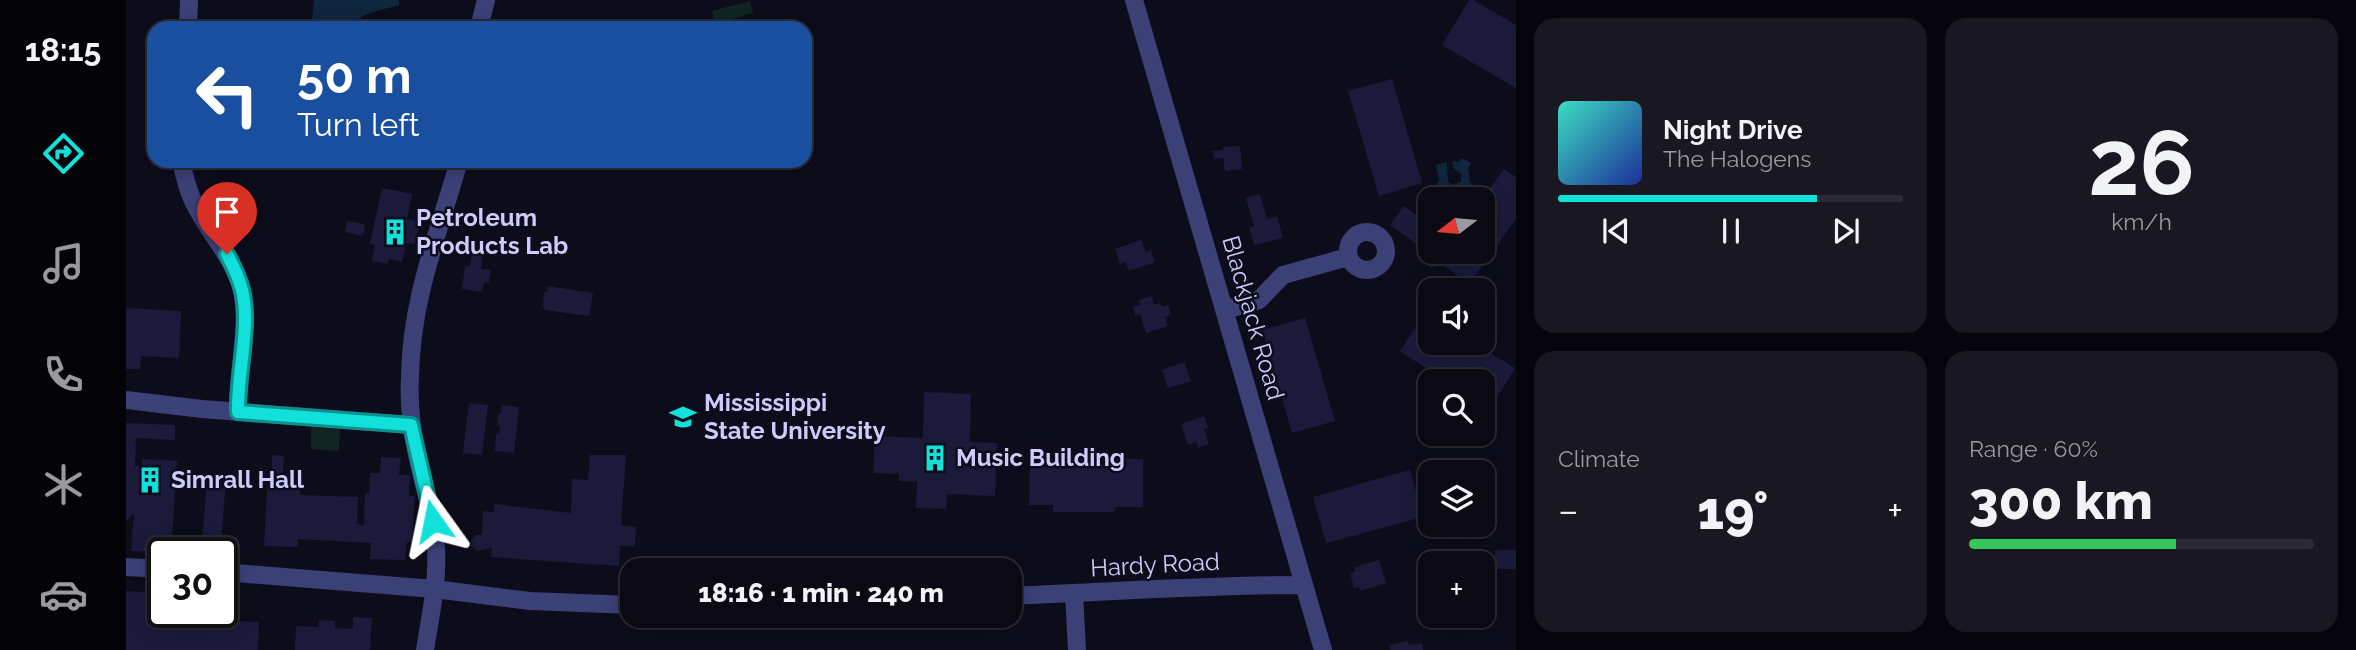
<!DOCTYPE html>
<meta charset="utf-8">
<style>
body{margin:0;font-family:Raleway,sans-serif;background:#181722;color:#f1f3f6;height:100vh;display:flex;flex-direction:column;font-size:26px;white-space:nowrap}
*{box-sizing:border-box;margin:0}
p{font-size:23px;color:#999aa0}
.icon{flex:none;width:38px;height:38px;fill:none;stroke:currentColor;stroke-width:2;stroke-linecap:round;stroke-linejoin:round}
.map{position:relative;flex:1;overflow:hidden}
.sheet{display:flex;flex-direction:column;gap:18px;padding:18px;background:#06050b;width:840px}
.sheet>*{flex:none}
.banner{position:absolute;left:21px;top:21px;width:665px;height:147px;border-radius:21px;box-shadow:0 4px 18px #0003,0 0 0 2px #2a2a34;background:#1a4fa0;color:#fff;overflow:hidden}
.needle{width:46px;rotate:254deg}
.fabs{position:absolute;left:1292px;top:187px;display:grid;gap:14px}
.fabs a{display:grid;place-items:center;width:77px;height:77px;border-radius:14px;background:#0a0914;box-shadow:0 4px 18px #0003,0 0 0 2px #2a2a34;font-size:35px}
.speed{position:absolute;left:21px;top:537px;display:flex;gap:14px;font-size:35px;font-weight:700;text-align:center}
.speed>*{display:grid;place-content:center;width:91px;height:91px;border-radius:50%;background:#0a0914;box-shadow:0 4px 18px #0003,0 0 0 2px #2a2a34;line-height:1}
.speed .limit{border:4px solid #111;border-radius:10px;background:#fff;color:#111}
.pin{position:absolute;display:grid;place-items:center;width:60px;height:60px;color:#fff;margin:-72px -30px;border-radius:50% 50% 50% 0;rotate:-45deg;box-shadow:0 0 7px #0007}
.pin .icon{rotate:45deg}
.me{position:absolute;width:77px;margin:-38px;rotate:348deg;stroke-linejoin:round;filter:drop-shadow(0 0 5px #0008)}
.turn{display:flex;align-items:center;gap:24px;height:147px;padding:0 35px;font-size:32px}
.turn .icon{width:91px;height:91px;stroke-width:2.5}
.turn b{display:block;font-size:49px;line-height:60px}
.big{font-size:52px;font-weight:800;line-height:1.1}
.sheet .tile{flex:1;display:flex;flex-direction:column;justify-content:center;gap:10px;min-width:0;padding:0 24px;border-radius:21px;background:#181722}
.sheet .dial{align-items:center;gap:0}
.dial b{font-size:91px;line-height:1}
.song{display:flex;align-items:center;gap:21px}
.cover{width:84px;height:84px;border-radius:10px;background:linear-gradient(135deg,hsl(170 70% 55%),hsl(230 70% 35%))}
.played{height:7px;border-radius:4px;background:linear-gradient(90deg,#11e1da 75%,#2a2a34 75%)}
.keys{display:flex;justify-content:space-around;direction:ltr}
.heat{display:flex;justify-content:space-between;align-items:center;font-size:38px;direction:ltr}
.charge{height:10px;border-radius:5px;background:linear-gradient(90deg,#34c759 60%,#2a2a34 0)}
.sheet .tiles{flex:1;display:grid;gap:18px;grid-template-columns:repeat(2,1fr)}
.trip{position:absolute;left:494px;top:558px;width:402px;height:70px;border-radius:21px;background:#0a0914;box-shadow:0 4px 18px #0003,0 0 0 2px #2a2a34;font-weight:800;line-height:70px;text-align:center}
main{display:flex;flex:1;min-height:0}
.tab-bar{display:flex;flex-direction:column;width:126px;justify-content:space-around;align-items:center;background:#040408;color:#999aa0}
.tab-bar .icon{width:49px;height:49px}
.tab-bar .active{color:#11e1da}
.tab-bar b{font-size:32px;color:#f1f3f6}
.map>svg:first-child{display:block}
</style>
<main>
<nav class="tab-bar">
<b>18:15</b>
<svg class="icon active" aria-label="directions" viewBox="0 0 24 24"><path d="M12 3l9 9-9 9-9-9zM9 14v-3h6M13 9l2 2-2 2"/></svg>
<svg class="icon" aria-label="music" viewBox="0 0 24 24"><path d="M9 18V5l10-2v13"/><circle cx="6" cy="18" r="3"/><circle cx="16" cy="16" r="3"/></svg>
<svg class="icon" aria-label="phone" viewBox="0 0 24 24"><path d="M5 4h4l2 5-3 2q2 4 5 5l2-3 5 2v4C11 20 4 13 5 4z"/></svg>
<svg class="icon" aria-label="climate" viewBox="0 0 24 24"><path d="M12 3v18M4 7l16 10M4 17L20 7"/></svg>
<svg class="icon" aria-label="car" viewBox="0 0 24 24"><path d="M5 17H2v-5l4-1 3-4h7l3 4 3 1v5h-3M9 17h6M6 11h13"/><circle cx="7" cy="17" r="2"/><circle cx="17" cy="17" r="2"/></svg>
</nav>
<div class="map">
<svg width="1390" height="650" viewBox="0 0 1390 650">
<rect width="100%" height="100%" fill="#0d0c1b"/>
<path fill="#102521" d="M624 1 627 13 589 24 586 11Z
M185 427 214 429 213 451 185 449Z"/>
<path fill="#0f263d" d="M188 0H273V5C258 10 231 13 224 28H185Z
M1336 158 1345 163 1342 168 1344 182 1351 188 1341 199 1330 192 1318 195 1308 188 1313 180 1310 165 1321 162 1322 182 1327 185 1335 181V173L1328 169 1326 161 1333 162Z"/>
<path fill="#1c1a3b" d="M1343 0H1347L1390 25V88L1316 45Z
M1266 79 1296 183 1253 196 1222 91Z
M1114 146 1116 169 1099 171 1097 158 1088 159 1087 151 1097 150V147Z
M1378 169 1390 177V219L1343 284 1316 264 1304 268 1299 250 1264 225 1278 206 1304 225V252H1356V199Z
M256 188 286 194 281 219 294 221 289 244 281 243 276 262 263 259 262 264 246 261 249 245 244 244Z
M1134 194 1141 219 1151 216 1157 238 1128 245 1123 227 1128 226 1120 198Z
M221 221 238 224 239 233H237L236 236 219 232Z
M1015 240 1020 252 1025 250 1029 262 1003 271 1000 262 994 264 989 249Z
M346 251 357 253 355 269 365 270 363 283 358 282 356 292 336 289 339 266H344Z
M422 286 467 293 463 316 419 310 417 306 418 292H421Z
M1026 296 1028 305 1034 303 1036 307 1042 305 1045 315 1039 317 1042 326 1020 333 1014 314 1009 316 1007 307 1014 305 1013 300Z
M0 308 55 311 53 358 15 356 14 369H0Z
M1300 311 1304 314V343H1349L1389 368 1364 409 1356 404V382H1321L1274 351Z
M1179 318 1209 421 1166 433 1136 330Z
M1058 362 1065 381 1042 388 1036 370Z
M798 392 845 394 844 442 871 443 869 496 821 494 820 509 790 508 791 482 773 481V474L747 473 749 436 797 438Z
M343 403 362 405 356 455 337 453Z
M376 405 393 407 388 453 369 451 370 434H373L374 426 371 425 372 414H375Z
M1078 416 1082 428 1078 429 1083 444 1072 448 1070 442 1062 445 1055 424Z
M0 423 49 425V440L10 438 9 466H16V459L51 461 45 553 5 551 8 513 0 522Z
M146 455 158 456 157 473 173 474 174 495 232 497 231 524 238 525 239 493H243L244 473H254L255 457 275 458 273 475H284L283 497 289 495 286 542H281L279 560 244 559 245 543 172 539V547L138 546 142 473H146Z
M464 455H500L495 525 510 527 509 546H494L493 566 365 557 366 548 350 551 345 546 346 539 350 535H356L357 511 368 512V504L445 513 446 479 462 480Z
M904 459H1017V507H989V512H927V505H903Z
M1284 470 1297 517 1200 543 1187 497Z
M81 480 100 481 95 542H76Z
M1369 550H1390V569H1369Z
M1253 560 1260 583 1234 591 1233 587 1228 588 1224 573 1229 572 1228 567Z
M0 591 35 593 34 617 45 618V612L111 614V621L133 622 132 650H0Z
M227 617 246 618 244 650H169L170 626 192 627 193 620 209 621V628L227 629Z
M1282 641 1283 645 1296 643 1297 650H1264L1263 645Z"/>
<g fill="none" stroke-linecap="round" stroke-linejoin="round">
<path stroke="#3b4077" stroke-width="18" d="M1008 0 1197 650
M62 28 63 0
M353 28 360 0
M55 161C58 175 61 189 68 203 82 232 106 255 115 287 125 322 111 374 112 412
M1222 251a19 19 0 1 1 38 0a19 19 0 1 1-38 0Z
M1099 310 1133 300 1157 275 1222 257
M0 400 76 409 285 425
M0 567 37 569
M96 572 308 589 404 601 506 605
M948 593 951 650
M884 596C982 592 1079 585 1177 585
M299 650C304 617 312 583 310 550 308 507 290 467 286 425 284 410 283 393 284 377 285 299 312 235 333 161"/>
</g>
<g fill="none" stroke-linecap="round" stroke-linejoin="round">
<g stroke="#0b928e" stroke-width="18">
<path id="route" d="M101 254C107 266 113 277 116 290 125 325 111 374 112 412L285 425 307 521"/>
</g>
<use href="#route" stroke="#11e1da" stroke-width="12"/>
</g>
<defs>
<g id="building-bare" transform="scale(2.1)"><path d="M-4-6H4V6H1V3H-1V6H-4ZM-2.5-4.3h1.7v1.8h-1.7ZM.8-4.3h1.7v1.8H.8ZM-2.5-1h1.7V.8h-1.7ZM.8-1h1.7V.8H.8Z" fill="#11e1da" stroke="#0d0c1b" stroke-width="2.5" paint-order="stroke"/></g>
<g id="university-bare" transform="scale(2.1)"><path d="M0-5L7-2L0 1L-7-2ZM-4 1L0 2.5L4 1V4Q0 6-4 4Z" fill="#11e1da" stroke="#0d0c1b" stroke-width="2.5" paint-order="stroke"/></g>
</defs>
<g fill-rule="evenodd">
<use href="#building-bare" x="269" y="232"/>
<use href="#university-bare" x="557" y="417"/>
<use href="#building-bare" x="809" y="458"/>
<use href="#building-bare" x="24" y="480"/>
</g>
<g text-anchor="middle" stroke-width="5" stroke-linejoin="round" paint-order="stroke">
<g font-size="24" font-weight="bold" fill="#cbccfb" stroke="#0d0c1b" text-anchor="start">
<text x="290" y="226">Petroleum<tspan x="290" dy="28">Products Lab</tspan></text>
<text x="578" y="411">Mississippi<tspan x="578" dy="28">State University</tspan></text>
<text x="830" y="466">Music Building</text>
<text x="45" y="488">Simrall Hall</text>
</g>
<g font-size="24" fill="#cbccfb" stroke="#0d0c1b">
<text transform="translate(1127 318) rotate(74)" y="8">Blackjack Road</text>
<text transform="translate(1029 565) rotate(-3)" y="8">Hardy Road</text>
</g>
</g>
</svg>
<div class="fabs">
<a><svg class="needle" viewBox="-14 -14 28 28"><path d="M0-13l5 13h-10z" fill="#e53935"/><path d="M0 13l5-13h-10z" fill="#999aa0"/></svg></a>
<a><svg class="icon" aria-label="sound" viewBox="0 0 24 24"><path d="M4 9h4l5-4v14l-5-4H4zM17 9q2 3 0 6"/></svg></a>
<a><svg class="icon" aria-label="search" viewBox="0 0 24 24"><circle cx="10" cy="10" r="6"/><path d="M15 15l6 6"/></svg></a>
<a><svg class="icon" aria-label="layers" viewBox="0 0 24 24"><path d="M12 4l9 5-9 5-9-5zM3 14l9 5 9-5"/></svg></a>
<a>+</a>
</div>
<div class="speed"><div class="limit">30</div></div>
<div class="pin" style="left:101px;top:254px;background:#d93025"><svg class="icon" aria-label="arrive" viewBox="0 0 24 24"><path d="M6 21V4h12l-3 4 3 4H6"/></svg></div>
<svg class="me" style="left:307px;top:521px" viewBox="-20 -20 40 40"><path d="M0-17L14 15 0 8-14 15z" fill="#11e1da" stroke="#fff" stroke-width="4"/></svg>
<div class="trip">18:16 · 1 min · 240 m</div>
<div class="banner">
<div class="turn"><svg class="icon" aria-label="left" viewBox="0 0 24 24"><path d="M17 20v-9H6M10 6l-5 5 5 5"/></svg><div><b>50 m</b>Turn left</div></div>
</div>
</div>
<section class="sheet">
<div class="tiles">
<div class="tile">
<div class="song"><i class="cover"></i><div><b>Night Drive</b><p>The Halogens</p></div></div>
<div class="played"></div>
<div class="keys"><svg class="icon" aria-label="previous" viewBox="0 0 24 24"><path d="M18 5L8 12l10 7zM5 5v14"/></svg><svg class="icon" aria-label="pause" viewBox="0 0 24 24"><path d="M8 5v14M16 5v14"/></svg><svg class="icon" aria-label="next" viewBox="0 0 24 24"><path d="M6 5l10 7-10 7zM19 5v14"/></svg></div>
</div>
<div class="tile dial"><b>26</b><p>km/h</p></div>
<div class="tile"><p>Climate</p>
<div class="heat"><a>−</a><b class="big">19°</b><a>+</a></div>
</div>
<div class="tile"><p>Range · 60%</p><b class="big">300 km</b><div class="charge"></div></div>
</div>
</section>
</main>
